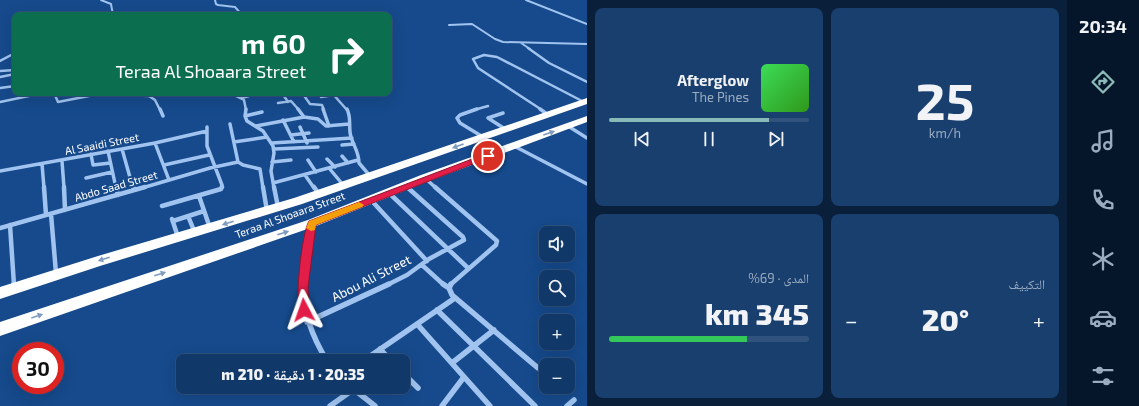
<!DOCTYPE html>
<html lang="ar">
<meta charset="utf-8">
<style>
body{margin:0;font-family:"Exo 2","Noto Naskh Arabic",sans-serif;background:#193f6f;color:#f1f3f6;direction:rtl;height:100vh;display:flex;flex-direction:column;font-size:15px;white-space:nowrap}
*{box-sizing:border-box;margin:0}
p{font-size:13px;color:#9cacc0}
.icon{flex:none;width:22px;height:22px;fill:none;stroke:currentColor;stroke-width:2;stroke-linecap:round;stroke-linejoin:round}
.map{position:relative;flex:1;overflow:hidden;direction:ltr}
.side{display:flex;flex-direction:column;gap:8px;padding:8px;background:#091f3a;width:480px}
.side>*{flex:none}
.banner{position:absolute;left:12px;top:12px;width:380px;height:84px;border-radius:8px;box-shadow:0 4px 16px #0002,0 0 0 1px #30527d;direction:rtl;background:#0b6e4f;color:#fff;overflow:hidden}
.fabs{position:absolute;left:539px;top:226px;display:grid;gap:8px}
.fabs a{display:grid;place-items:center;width:36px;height:36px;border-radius:8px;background:#103869;box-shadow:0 4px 16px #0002,0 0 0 1px #30527d;font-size:20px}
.speed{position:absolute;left:12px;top:342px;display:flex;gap:8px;font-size:20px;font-weight:700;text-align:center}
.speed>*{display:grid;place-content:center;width:52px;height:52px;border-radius:50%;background:#103869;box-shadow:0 4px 16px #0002,0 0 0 1px #30527d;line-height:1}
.speed .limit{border:6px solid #d22;background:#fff;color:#111}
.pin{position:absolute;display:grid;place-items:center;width:34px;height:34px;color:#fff;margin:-17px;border:2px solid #fff;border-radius:50%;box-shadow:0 1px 4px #0007}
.me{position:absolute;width:44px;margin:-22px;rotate:356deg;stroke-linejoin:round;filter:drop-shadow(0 0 3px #0008)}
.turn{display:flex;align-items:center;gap:14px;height:84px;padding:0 20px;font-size:18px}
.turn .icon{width:52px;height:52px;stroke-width:2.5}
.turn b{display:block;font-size:28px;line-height:34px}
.big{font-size:30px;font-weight:800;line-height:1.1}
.side .tile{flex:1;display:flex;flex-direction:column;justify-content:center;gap:6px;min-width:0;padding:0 14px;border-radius:8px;background:#193f6f}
.side .dial{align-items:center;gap:0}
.dial b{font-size:52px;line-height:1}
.song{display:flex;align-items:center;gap:12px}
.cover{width:48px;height:48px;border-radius:6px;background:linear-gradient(135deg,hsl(130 70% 55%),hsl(110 70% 35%))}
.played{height:4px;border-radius:2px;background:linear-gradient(90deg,#8bbbb9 80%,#30527d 80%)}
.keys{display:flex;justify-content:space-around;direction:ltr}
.heat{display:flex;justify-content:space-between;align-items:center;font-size:22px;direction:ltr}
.charge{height:6px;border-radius:3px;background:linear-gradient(90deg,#34c759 69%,#30527d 0)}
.side .tiles{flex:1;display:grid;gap:8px;grid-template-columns:repeat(2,1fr)}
.trip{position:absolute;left:176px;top:354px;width:234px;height:40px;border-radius:8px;background:#103869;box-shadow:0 4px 16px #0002,0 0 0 1px #30527d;font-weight:800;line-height:40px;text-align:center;direction:rtl}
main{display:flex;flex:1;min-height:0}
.dock{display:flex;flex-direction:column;width:72px;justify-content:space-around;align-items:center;background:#06162a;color:#9cacc0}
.dock .icon{width:28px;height:28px}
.dock .selected{color:#8bbbb9}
.dock b{font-size:18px;color:#f1f3f6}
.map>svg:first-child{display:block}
</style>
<main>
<nav class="dock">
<b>20:34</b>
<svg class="icon selected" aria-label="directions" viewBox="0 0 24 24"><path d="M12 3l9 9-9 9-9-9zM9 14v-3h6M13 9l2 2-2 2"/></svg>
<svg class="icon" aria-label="music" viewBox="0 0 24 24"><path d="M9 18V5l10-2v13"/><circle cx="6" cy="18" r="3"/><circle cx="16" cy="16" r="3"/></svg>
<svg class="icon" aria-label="phone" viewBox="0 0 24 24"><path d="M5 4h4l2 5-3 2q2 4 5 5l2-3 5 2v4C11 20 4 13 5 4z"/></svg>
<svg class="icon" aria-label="climate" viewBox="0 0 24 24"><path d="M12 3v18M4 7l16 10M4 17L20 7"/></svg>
<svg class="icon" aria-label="car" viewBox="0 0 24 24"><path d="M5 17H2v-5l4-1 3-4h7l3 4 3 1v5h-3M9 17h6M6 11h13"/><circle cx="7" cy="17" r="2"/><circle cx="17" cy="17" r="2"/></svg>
<svg class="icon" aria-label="filters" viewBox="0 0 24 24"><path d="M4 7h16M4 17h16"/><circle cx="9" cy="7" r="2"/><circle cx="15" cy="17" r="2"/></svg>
</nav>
<section class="side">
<div class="tiles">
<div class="tile dial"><b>25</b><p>km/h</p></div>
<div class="tile">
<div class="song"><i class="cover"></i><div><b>Afterglow</b><p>The Pines</p></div></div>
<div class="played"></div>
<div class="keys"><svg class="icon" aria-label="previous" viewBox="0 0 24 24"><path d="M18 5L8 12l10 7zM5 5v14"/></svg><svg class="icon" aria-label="pause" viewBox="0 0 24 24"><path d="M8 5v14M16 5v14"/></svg><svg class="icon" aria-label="next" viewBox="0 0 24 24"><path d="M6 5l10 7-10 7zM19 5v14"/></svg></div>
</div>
<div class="tile"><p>التكييف</p>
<div class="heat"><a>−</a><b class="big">20°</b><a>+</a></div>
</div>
<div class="tile"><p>المدى · 69%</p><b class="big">345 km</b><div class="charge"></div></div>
</div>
</section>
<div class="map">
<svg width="587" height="406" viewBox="0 0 587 406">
<rect width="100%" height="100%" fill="#164a8c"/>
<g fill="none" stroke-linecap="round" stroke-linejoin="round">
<path stroke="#a0c4ef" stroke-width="2" d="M101 0 111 4 113 15
M215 0 216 4 218 5 235 7 242 15
M526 0 587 24
M449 25 472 24 495 39 503 42 587 44
M521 43 530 49"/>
<path stroke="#a0c4ef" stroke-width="2.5" d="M528 48 549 63 587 82
M0 61 15 53
M0 71 15 70
M0 77 15 74
M0 88 15 86
M54 93 58 102 99 94 149 96 155 100 160 110
M230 93 244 100 246 110
M282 93 288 102
M332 93 347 110
M149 96 161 93
M305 97 310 104 322 105 324 110
M321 97 334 95
M242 98 259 93
M0 102 43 93
M278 103 291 101 299 110
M474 110 488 106
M542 110 478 68 473 59 484 55 497 57 584 102"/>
<path stroke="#a0c4ef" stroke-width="3.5" d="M160 109 163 116
M246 109 245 116 247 121 263 131 273 146 274 153 271 171 274 188
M298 109 304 117
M323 109 329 126
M347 109C351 117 349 123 350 132 351 143 359 150 359 163L370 176
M477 109 460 115 457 118 460 123 483 137
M540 109 547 114
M503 113 488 118 505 129
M245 116 262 112
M283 120 294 142
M230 124 238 162 243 165 260 169 263 188
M256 126 304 117 318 119 326 126 349 124
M568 126 587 138
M207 127V146L222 185 221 188
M300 127 307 143
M291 135 309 133
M234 142 267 137
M155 143 169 180
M272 143 352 138
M342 145 354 144
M514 146 587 184
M122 149 133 188
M274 149 318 147
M108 151 116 188
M91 154 93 165 110 163
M342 156 348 163
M327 159 335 167
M308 160 316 172
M62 161 64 188
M272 162 291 160
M42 164 44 188
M164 165 209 155
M329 168 344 186
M0 171 155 143 207 131
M305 175 314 188
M86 178 112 172
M426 179 436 188
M273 183 358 160
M406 186 408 188
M142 188 210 168 238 162"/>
<path stroke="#a0c4ef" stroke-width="4.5" d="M44 187 46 215
M64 187 65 210
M116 187 118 195
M133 187 134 190
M263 187 267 211
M274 187 278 207
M314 187 319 194
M435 187 497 241 496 245 450 285
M389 193 468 268
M199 196 210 228
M371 200 427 261
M162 206 221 189 222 187
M51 214 56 273
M188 216 195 233
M172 219 178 237
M173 221 204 211
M10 225 14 285
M0 228 145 187
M422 265 444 285
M304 285 312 224
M387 285 407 275 429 259 464 240 463 237 407 187"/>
<path stroke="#a0c4ef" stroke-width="5.5" d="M14 284V287
M304 284C303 313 312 336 327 361
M443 284 449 288
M451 284 449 288 452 295 538 368
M437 310 535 406
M307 322 389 284
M417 324 490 406
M380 349 391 361
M363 361 455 298
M452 363 494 330
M403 373 418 388
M351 387 375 406
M330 406 354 389
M442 406 464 377
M567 406 574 400"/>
<path fill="#fff" fill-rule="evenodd" d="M587 98V104L302 204 100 266 0 299V287L98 256 294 198Z
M587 116V122L429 181 316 226 0 336V322L308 220 421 175Z"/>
</g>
<defs><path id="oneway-solid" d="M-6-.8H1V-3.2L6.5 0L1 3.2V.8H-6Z"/></defs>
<g fill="#7f9bc0">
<use href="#oneway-solid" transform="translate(549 133) rotate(-19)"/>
<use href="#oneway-solid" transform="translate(458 146) rotate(160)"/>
<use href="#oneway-solid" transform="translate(228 223) rotate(162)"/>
<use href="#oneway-solid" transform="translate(283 233) rotate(-18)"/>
<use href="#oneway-solid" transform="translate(104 259) rotate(163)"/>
<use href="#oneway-solid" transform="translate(160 274) rotate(-18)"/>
<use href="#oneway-solid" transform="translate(37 316) rotate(-19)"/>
</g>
<path fill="#e11d48" stroke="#92132f" d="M488 153 492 156 491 157 316 225 308 287 309 310 308 314 304 315 300 314C294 302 302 232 309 221Z"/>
<path fill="#f59e0b" d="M359 202 364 205 362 207 316 225 315 230 311 231 306 228 309 221Z"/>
<g text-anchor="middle" stroke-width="4" stroke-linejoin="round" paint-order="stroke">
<g font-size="11" fill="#fff" stroke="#164a8c">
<text transform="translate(102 144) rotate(-11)" y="4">Al Saaidi Street</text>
<text transform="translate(116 186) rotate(-16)" y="4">Abdo Saad Street</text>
<text transform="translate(290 215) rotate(-20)" y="4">Teraa Al Shoaara Street</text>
</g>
<g font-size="13" fill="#fff" stroke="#164a8c">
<text transform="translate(371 278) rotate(-27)" y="5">Abou Ali Street</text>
</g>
</g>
</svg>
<div class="fabs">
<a><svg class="icon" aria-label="sound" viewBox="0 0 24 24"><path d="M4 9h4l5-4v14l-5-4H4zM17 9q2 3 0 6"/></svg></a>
<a><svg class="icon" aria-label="search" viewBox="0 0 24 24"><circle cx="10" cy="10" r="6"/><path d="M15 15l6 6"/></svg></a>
<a>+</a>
<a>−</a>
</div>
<div class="speed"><div class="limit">30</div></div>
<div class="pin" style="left:488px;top:156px;background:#d93025"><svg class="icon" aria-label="arrive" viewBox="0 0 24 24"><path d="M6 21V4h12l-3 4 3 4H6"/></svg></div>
<svg class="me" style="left:304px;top:310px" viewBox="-20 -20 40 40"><path d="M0-17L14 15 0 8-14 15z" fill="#e11d48" stroke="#fff" stroke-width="4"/></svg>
<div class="trip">20:35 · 1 دقيقة · 210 m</div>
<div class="banner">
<div class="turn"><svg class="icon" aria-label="right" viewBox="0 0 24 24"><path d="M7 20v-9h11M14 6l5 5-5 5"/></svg><div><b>60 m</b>Teraa Al Shoaara Street</div></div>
</div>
</div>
</main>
